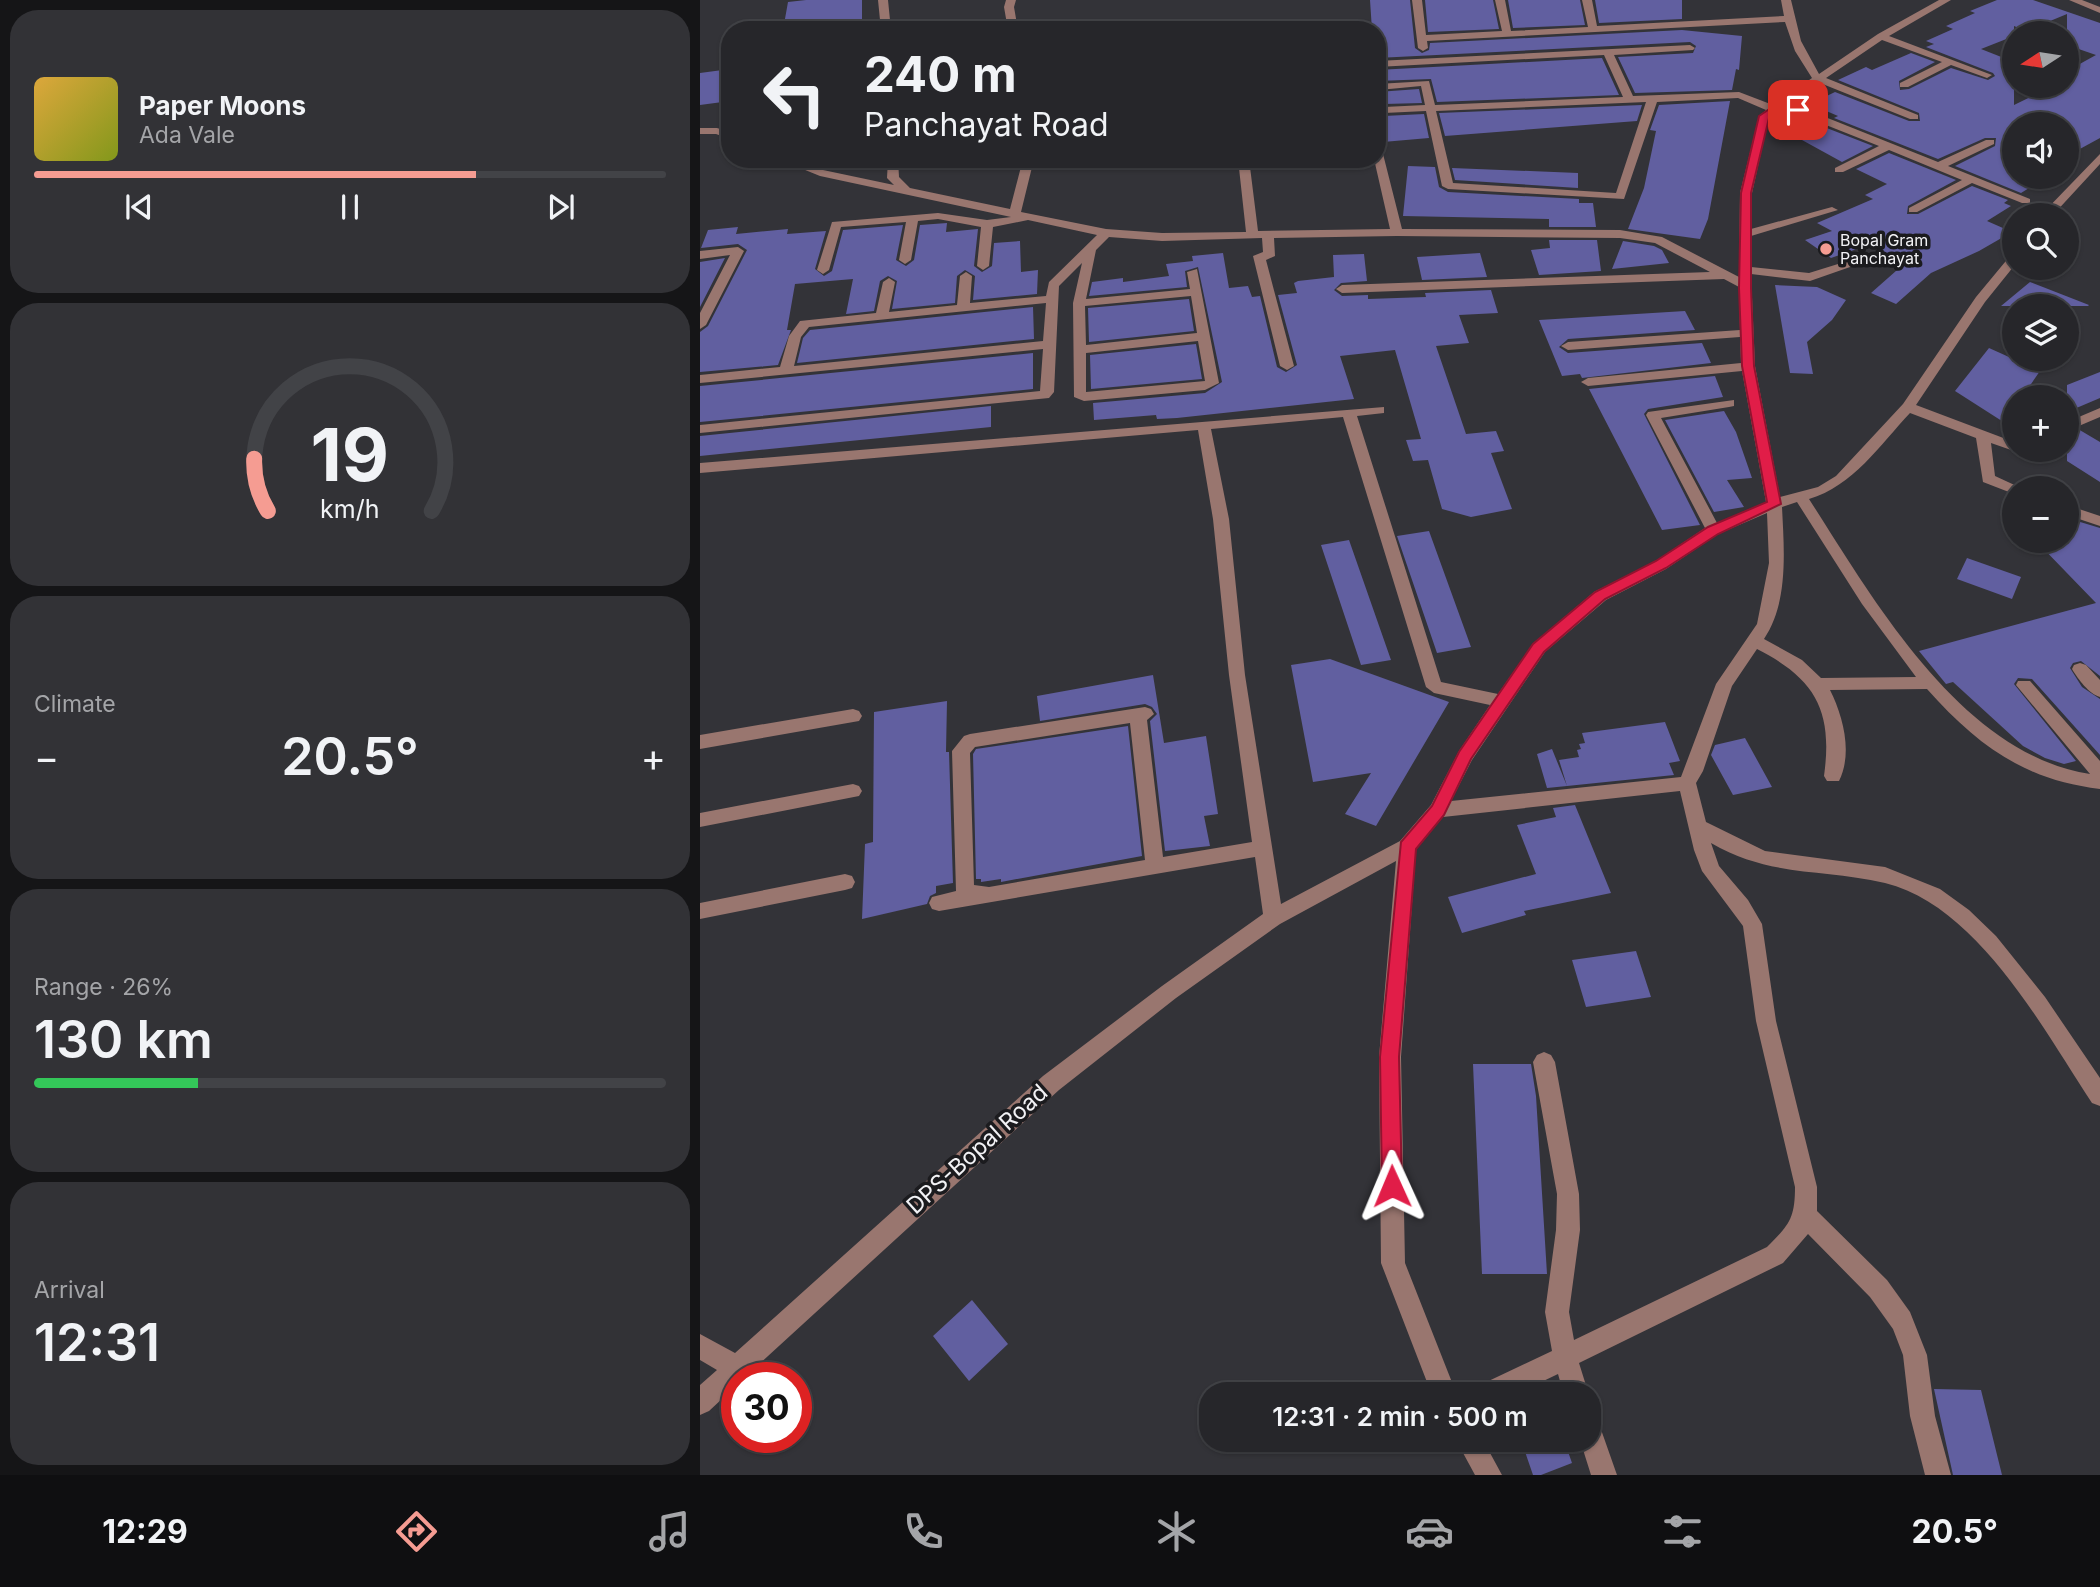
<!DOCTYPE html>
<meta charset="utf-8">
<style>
body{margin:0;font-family:Inter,sans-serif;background:#323236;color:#f1f3f6;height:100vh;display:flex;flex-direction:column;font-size:26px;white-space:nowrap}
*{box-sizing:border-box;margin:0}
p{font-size:23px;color:#a4a5a8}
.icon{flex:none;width:38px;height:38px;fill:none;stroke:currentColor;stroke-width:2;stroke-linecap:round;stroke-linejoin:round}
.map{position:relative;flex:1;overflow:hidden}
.sheet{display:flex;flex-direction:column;gap:10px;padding:10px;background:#151517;width:700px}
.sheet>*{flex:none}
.hud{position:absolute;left:21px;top:21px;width:665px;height:147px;border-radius:28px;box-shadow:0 2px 5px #0004,0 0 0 2px #424347;background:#26262a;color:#f1f3f6;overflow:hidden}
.needle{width:46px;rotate:258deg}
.buttons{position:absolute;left:1302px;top:21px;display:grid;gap:14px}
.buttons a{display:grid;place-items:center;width:77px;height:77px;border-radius:50%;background:#26262a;box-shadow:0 2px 5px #0004,0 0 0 2px #424347;font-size:35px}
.speed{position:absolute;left:21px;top:1362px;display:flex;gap:14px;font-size:35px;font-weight:700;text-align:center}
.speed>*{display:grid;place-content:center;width:91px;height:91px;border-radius:50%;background:#26262a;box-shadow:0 2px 5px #0004,0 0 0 2px #424347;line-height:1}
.speed .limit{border:10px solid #d22;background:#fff;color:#111}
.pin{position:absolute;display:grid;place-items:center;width:60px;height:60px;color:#fff;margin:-30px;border-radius:14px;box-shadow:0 4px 10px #0006}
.me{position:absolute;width:77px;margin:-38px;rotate:359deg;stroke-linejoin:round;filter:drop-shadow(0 0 5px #0008)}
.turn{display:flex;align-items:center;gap:24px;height:147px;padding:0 28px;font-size:32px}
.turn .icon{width:91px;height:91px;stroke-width:2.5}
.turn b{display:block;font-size:49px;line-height:60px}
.big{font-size:52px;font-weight:600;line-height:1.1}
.sheet .widget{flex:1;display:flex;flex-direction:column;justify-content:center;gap:10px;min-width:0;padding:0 24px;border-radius:28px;background:#323236}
.sheet .dial{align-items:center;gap:0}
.dial svg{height:182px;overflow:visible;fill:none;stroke:#424347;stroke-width:7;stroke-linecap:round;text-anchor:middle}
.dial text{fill:#f1f3f6;stroke:none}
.song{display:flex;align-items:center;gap:21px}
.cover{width:84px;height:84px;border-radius:10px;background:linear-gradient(135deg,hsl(40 70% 55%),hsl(70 70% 35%))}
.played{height:7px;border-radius:4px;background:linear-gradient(90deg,#f59c92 70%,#424347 70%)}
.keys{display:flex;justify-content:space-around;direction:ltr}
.heat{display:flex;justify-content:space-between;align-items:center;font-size:38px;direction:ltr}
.charge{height:10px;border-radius:5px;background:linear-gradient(90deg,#34c759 26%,#424347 0)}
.trip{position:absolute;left:499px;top:1382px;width:402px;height:70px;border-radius:28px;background:#26262a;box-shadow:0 2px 5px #0004,0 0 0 2px #424347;font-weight:600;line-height:70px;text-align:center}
.dock{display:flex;height:112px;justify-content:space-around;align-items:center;background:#0f0f11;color:#a4a5a8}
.dock .icon{width:49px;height:49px}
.dock .selected{color:#f59c92}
.dock b{font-size:32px;color:#f1f3f6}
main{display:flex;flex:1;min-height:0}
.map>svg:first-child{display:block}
</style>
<main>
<section class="sheet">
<div class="widget">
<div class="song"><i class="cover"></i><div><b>Paper Moons</b><p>Ada Vale</p></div></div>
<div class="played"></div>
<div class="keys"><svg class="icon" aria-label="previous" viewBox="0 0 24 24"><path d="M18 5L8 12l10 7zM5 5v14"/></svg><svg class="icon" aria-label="pause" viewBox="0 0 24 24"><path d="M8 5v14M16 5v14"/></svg><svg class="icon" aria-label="next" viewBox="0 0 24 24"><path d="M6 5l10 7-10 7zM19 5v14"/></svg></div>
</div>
<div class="widget dial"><svg viewBox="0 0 100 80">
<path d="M14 69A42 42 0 1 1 86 69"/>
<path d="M14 69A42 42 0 0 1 8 46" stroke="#f59c92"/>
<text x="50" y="56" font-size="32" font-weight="700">19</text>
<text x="50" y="72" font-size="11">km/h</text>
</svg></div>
<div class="widget"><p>Climate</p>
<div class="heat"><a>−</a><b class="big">20.5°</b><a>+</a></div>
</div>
<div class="widget"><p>Range · 26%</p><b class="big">130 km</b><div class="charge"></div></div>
<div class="widget"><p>Arrival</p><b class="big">12:31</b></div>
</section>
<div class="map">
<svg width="1400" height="1475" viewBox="0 0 1400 1475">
<rect width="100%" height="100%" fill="#333338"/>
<path fill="#615fa0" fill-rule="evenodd" d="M106 0H162V23L117 30H83L88 2Z
M670 0H710L715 48 722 53 729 50 730 43 982 30 1042 36 1039 70 1036 69 1032 90 935 93 918 57 993 53 996 46 990 42 677 58V30H672Z
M725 0H793L799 29 728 32Z
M808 0H880L885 25 813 28Z
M895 0H982V19L899 23Z
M1297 0H1333L1400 23V138L1367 156V124H1314V177H1330L1323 180 1334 185 1321 193 1255 166 1295 146 1296 138H1285L1238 159 1134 118 1138 116 1110 104 1135 92 1209 121H1220L1219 113 1138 80 1166 67 1172 70 1211 53 1235 62 1199 81 1200 90 1209 89 1251 68 1288 80 1295 76 1293 73 1226 47 1234 44 1226 41 1253 29 1246 26 1275 13 1270 11ZM1367 14V45L1396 55 1367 71V86H1353L1314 105V62L1281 49 1314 36V26L1326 31Z
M902 58 919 95 737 102 731 79 677 81V70Z
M30 69V101L0 105V73Z
M719 89 722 103 684 104 677 108V92Z
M1030 101 1008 219 1000 239 928 229 944 188 956 131 950 130 959 105Z
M942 105 937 121 745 136 739 113Z
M677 112 684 116 724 114 729 138 683 142Z
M1119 125 1173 146 1142 162 1102 140 1105 139 1101 137 1106 135 1103 133Z
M1189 153 1256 180 1208 206 1207 214H1218L1272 186 1308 200 1304 203 1311 206 1287 221 1312 232 1279 251 1231 273 1196 304 1171 293 1205 263 1171 244 1131 258 1105 240 1132 231 1117 223 1173 199 1165 195 1187 184 1156 169Z
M708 166 735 167 739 187 748 192 879 199V203H893L896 227H849V219L703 216Z
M752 168 878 173V188L755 180Z
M247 223 246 232 278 229 274 266 282 272 292 266 294 243 320 241 321 272 338 270 337 294 273 300 275 276 265 270 257 276 255 303 192 309 197 281 188 276 180 281 174 311 146 314 153 279 95 284 87 330H91L78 365 0 372V332L8 326 47 250 38 244 1 248 8 230 38 227 36 234 88 229 87 234 126 231 115 269 124 276 132 271 143 230 203 225 196 260 206 266 214 260 220 225Z
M849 240H897L901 271 839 275 831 250 850 248Z
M923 241 954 246 962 250 969 263 912 269Z
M523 253 529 288 548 286 552 297 560 296 577 367 586 372 597 365 578 295 597 293 594 283 598 281 634 277 633 255 664 254 667 281 641 283 634 290 642 296 668 295V299L726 297 725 293 791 290 798 313 759 315 769 343 736 346 766 434 796 431 804 451 791 453 812 509 771 517 742 509 728 460 713 461 706 440 721 439 695 350 640 356 654 399 477 418 457 419 456 415 394 420 393 403 505 393 522 382 498 267 485 271 487 287 389 296 392 282 423 278V282L469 276 466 264 493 261 492 256Z
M780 253 787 277 722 280 717 257Z
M25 258 0 307V262Z
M1330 282 1389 305 1388 306H1301Z
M1075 285 1117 287 1146 300 1132 320 1107 342 1113 374 1090 373Z
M489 299 494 331 389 342 388 308Z
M333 307 334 339 97 363 103 338 110 330Z
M985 311 995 330 868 339 859 347 868 353 1002 343 1011 363 882 378 880 374 862 376 839 320Z
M496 344 502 379 391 389 390 355Z
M1289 348 1340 371 1322 397H1314V409L1305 423 1255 391Z
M333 353V389L0 422V386Z
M1400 372V398L1367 412V385Z
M1015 376 1023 397 948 409 944 414 1000 525 962 530 889 389Z
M291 406V427L0 456V436Z
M1024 411 1036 432 1052 478 1027 480 1044 507 1014 512 965 420Z
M1378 429 1400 442V482L1367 461V434Z
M1367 518 1400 528V676L1381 661 1373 663 1370 668 1382 687 1400 699V755L1332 679 1318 678 1314 684 1376 761 1364 764 1345 758 1323 746 1253 682 1246 684 1219 651 1396 603 1336 541H1367Z
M729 531 771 647 737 653 697 536Z
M649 540 691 660 661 665 621 545Z
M1267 558 1321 577 1312 599 1257 579Z
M630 659 749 702 676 826 645 814 671 773 613 782 591 665Z
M453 675 464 743 506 736 518 814 504 816 510 846 465 851 450 721 457 714 452 707 445 704 340 721 337 696Z
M247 701 246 752H249L253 883 236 886V893L230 896 227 904 162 919 165 844 173 842 174 712Z
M965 722 980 761 969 763 974 775 867 786 859 760 879 757 877 750 881 749 879 744 885 743 882 733Z
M428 726 442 856 301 882V879L281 882V879H276L273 754 276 749Z
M1045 738 1072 787 1033 795 1011 755 1015 745Z
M852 749 867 786 847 788 837 754Z
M875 805 911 893 824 911 826 915 762 933 748 897 836 874 817 825 856 817 853 808Z
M936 951 951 997 886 1007 872 960Z
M773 1064H831L836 1096 847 1274H782Z
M272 1300 308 1344 269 1381 233 1336Z
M1234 1389 1281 1390 1302 1475H1253Z
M821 1440H864L872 1463 841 1475H833Z"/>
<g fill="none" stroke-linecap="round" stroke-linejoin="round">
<path fill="#99766f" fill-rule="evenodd" d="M178 0H188L191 30H181Z
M306 0H316L314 7 318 30H308L304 7Z
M712 0H722L726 35 802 31 795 0H805L811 31 888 27 882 0H892L897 26 1084 16 1081 0H1091L1101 41 1119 74 1178 34 1239 0H1251L1189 36 1292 75 1287 78 1251 65 1208 87H1200V83L1242 62 1182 40 1126 78 1218 115V119H1210L1120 83 1090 103 1238 162 1286 140H1294V144L1248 166 1330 199V203H1322L1272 183 1217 212H1209V208L1262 180 1189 150 1143 172H1135V168L1179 146 1083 108 1069 117 1052 193 1051 229 1132 207 1138 210 1051 236V267L1109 273 1167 255 1173 259 1110 281 1051 274 1055 366 1080 497 1118 487 1136 476 1203 404 1276 297 1310 256 1314 255V266L1285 302 1216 405 1314 442V450H1319L1314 451 1291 443 1295 476 1321 488H1314V494L1283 482 1276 438 1210 413C1180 445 1153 486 1109 499 1174 600 1261 754 1390 774L1316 685 1318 681H1330L1400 761V789C1324 780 1277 745 1227 689L1130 690C1143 716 1153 753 1139 781H1127L1124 776C1133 711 1116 679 1057 649L1032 686 1003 771 996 783 1006 822 1065 851 1185 867 1240 889 1269 910 1296 936 1345 997 1400 1078V1106L1392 1103C1343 1029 1278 906 1185 883 1121 868 1072 878 1011 843L1019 866 1048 900 1062 924 1076 1021 1117 1187V1211L1187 1280 1210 1312 1227 1355 1235 1416 1251 1475H1225L1210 1416 1203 1355 1193 1329 1170 1297 1108 1234 1083 1263 879 1363 889 1395V1396L864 1395 858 1374 814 1395H775L778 1386 852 1351 845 1312 856 1230 857 1194 833 1062 837 1055 844 1052 851 1055 855 1062 879 1194 880 1230 869 1312 874 1340 1067 1247C1089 1225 1095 1219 1095 1187L1056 1021 1043 926 1002 871 994 850 980 791 743 817 716 848 701 1057 705 1263 757 1395H732L681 1263 679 1057 696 861 580 924 476 998 359 1090 45 1377H37V1385L9 1411 0 1415V1385L17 1370 0 1360V1334L35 1353 343 1076 462 986 563 914 555 857 239 911 232 909 229 903 232 897 256 891 252 751 264 736 270 734 445 707 451 709 454 714 447 720 463 857 552 842 529 675 513 519 498 430 0 473V463L684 407V413L657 416 741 682 798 694 833 644 894 592 956 561 1005 528 946 415 948 412 1034 400V406L1029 407 961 418 1017 523 1066 502 1042 371 888 386 881 382 888 378 1041 363 1040 337 868 350 861 346 868 342 1040 330 1039 287 1024 279 642 293 636 289 642 285 1010 272 955 243 920 238 697 236 574 238 575 256 566 260 594 366 587 370 580 366 553 256 563 252 562 238 462 241 409 237 396 250 386 299 490 289 487 272 497 269 519 383 505 390 384 401 374 397 373 303 382 263 359 286 354 392 349 398 0 433V425L340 391 343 349 0 383V375L80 367 89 336 100 321 176 313 183 282 189 278 195 282 189 312 257 305 260 276 266 272 272 276 270 303 346 296 349 282 397 235 328 220 293 227 289 266 283 270 277 266 281 227 238 219 218 221 211 260 205 264 199 260 206 222 141 227 129 270 123 274 117 270 132 222 238 213 287 220 311 217 120 176 78 159H94L123 170 194 185 187 178 188 159H198L199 177 210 188 310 209 323 159H334L321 212 406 229 462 233 546 232 538 159H549L558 231 690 229 674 159H677V147L682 150 702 229 920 230 962 237 1039 277 1040 193 1059 116 1066 110 1038 98 957 102 924 199 748 189 742 186 726 111 684 113 679 110 684 107 725 105 721 86 679 90 677 84 729 81 735 105 923 97 904 55 677 67V61L990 45 995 48 993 50 914 55 933 96 1039 92 1073 105 1112 78 1095 51 1085 22 727 41 728 48 723 51 718 48ZM946 102 916 193 753 183 736 111ZM491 296 497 333 386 345 385 306ZM346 303 343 341 94 366 101 337 109 327ZM498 341 505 381 386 392V353ZM643 417 726 687 734 693 790 705 759 751 731 805 700 841 581 904 545 675 529 519 511 429ZM1097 502 1162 604 1216 677 1121 678 1102 660 1064 639C1089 602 1084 549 1082 507ZM1067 513 1069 563 1057 624 1016 684 981 777 751 801 772 760 845 652 906 600 966 569 1018 534ZM430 723 445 860 289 887 274 885 270 753 275 747Z
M1369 0H1382L1400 7V13Z
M0 128H17L30 132V139L16 134H0Z
M1400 154V164L1353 215H1341Z
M38 247 44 251 6 325 0 329V313L30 255 0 259V251Z
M1400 408V417L1367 431V422Z
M1367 505 1400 516V526L1367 515Z
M1380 663 1386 665 1400 680V697C1389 694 1378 679 1372 669L1374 665Z
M153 709 159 711 162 716 159 721 0 749V735Z
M153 784 159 786 162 791 159 796 0 827V813Z
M145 874 152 876 155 882 152 888 145 890 0 919V903Z
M889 1417 898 1421 917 1475H891L880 1440H889Z
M756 1440H783L802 1475H775Z"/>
</g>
<path fill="#e11d48" stroke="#92132f" stroke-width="2" d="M1081 101 1103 110 1098 113 1082 107 1069 118 1051 193V288L1054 366 1081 504 1018 534 966 568 905 599 844 652 771 759 744 815 716 849 699 1057 702 1186 699 1193 692 1196 685 1193 682 1186 680 1057 701 842 732 806 759 752 833 644 895 592 956 561 1008 527 1067 502 1042 366 1039 288 1041 193 1059 116Z"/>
<circle fill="#f59c92" stroke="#1b1b1e" stroke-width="2.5" cx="1126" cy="249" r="7"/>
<g text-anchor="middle" stroke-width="7" stroke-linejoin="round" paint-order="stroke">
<g font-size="16" fill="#f2f2f5" stroke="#1b1b1e" text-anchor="start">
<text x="1140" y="246">Bopal Gram<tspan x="1140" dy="18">Panchayat</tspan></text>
</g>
<g font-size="23" fill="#f2f2f5" stroke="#1b1b1e">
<text transform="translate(277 1149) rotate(-42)" y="8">DPS-Bopal Road</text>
</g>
</g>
</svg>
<div class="buttons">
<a><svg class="needle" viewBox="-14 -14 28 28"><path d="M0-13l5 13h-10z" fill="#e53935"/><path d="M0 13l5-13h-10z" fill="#a4a5a8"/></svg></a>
<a><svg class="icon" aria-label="sound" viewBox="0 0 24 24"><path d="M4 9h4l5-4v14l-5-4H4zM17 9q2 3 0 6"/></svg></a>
<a><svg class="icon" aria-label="search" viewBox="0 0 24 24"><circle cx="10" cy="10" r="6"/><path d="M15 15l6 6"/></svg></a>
<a><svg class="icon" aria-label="layers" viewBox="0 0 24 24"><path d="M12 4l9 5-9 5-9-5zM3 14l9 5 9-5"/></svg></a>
<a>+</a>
<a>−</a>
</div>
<div class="speed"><div class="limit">30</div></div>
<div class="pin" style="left:1098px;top:110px;background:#d93025"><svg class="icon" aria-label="arrive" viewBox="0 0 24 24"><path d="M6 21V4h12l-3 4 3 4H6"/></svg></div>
<svg class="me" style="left:692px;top:1186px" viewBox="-20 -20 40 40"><path d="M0-17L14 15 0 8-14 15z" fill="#e11d48" stroke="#fff" stroke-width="4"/></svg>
<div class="trip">12:31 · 2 min · 500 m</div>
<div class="hud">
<div class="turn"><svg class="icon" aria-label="left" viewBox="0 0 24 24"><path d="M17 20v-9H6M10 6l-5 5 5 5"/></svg><div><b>240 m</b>Panchayat Road</div></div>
</div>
</div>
</main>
<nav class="dock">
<b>12:29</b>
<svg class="icon selected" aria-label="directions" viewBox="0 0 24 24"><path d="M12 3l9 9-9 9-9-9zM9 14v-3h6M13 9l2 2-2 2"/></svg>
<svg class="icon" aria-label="music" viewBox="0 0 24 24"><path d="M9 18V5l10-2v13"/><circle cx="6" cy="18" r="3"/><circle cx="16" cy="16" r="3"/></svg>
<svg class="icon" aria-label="phone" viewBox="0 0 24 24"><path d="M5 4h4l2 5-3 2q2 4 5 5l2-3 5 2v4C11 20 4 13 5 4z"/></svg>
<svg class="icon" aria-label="climate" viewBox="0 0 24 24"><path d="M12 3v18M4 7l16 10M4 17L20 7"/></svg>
<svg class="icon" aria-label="car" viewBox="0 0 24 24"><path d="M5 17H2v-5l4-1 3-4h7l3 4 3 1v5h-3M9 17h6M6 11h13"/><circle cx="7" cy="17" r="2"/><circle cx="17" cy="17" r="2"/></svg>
<svg class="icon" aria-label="filters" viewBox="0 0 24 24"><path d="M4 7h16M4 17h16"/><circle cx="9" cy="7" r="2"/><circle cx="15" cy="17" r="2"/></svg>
<b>20.5°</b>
</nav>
